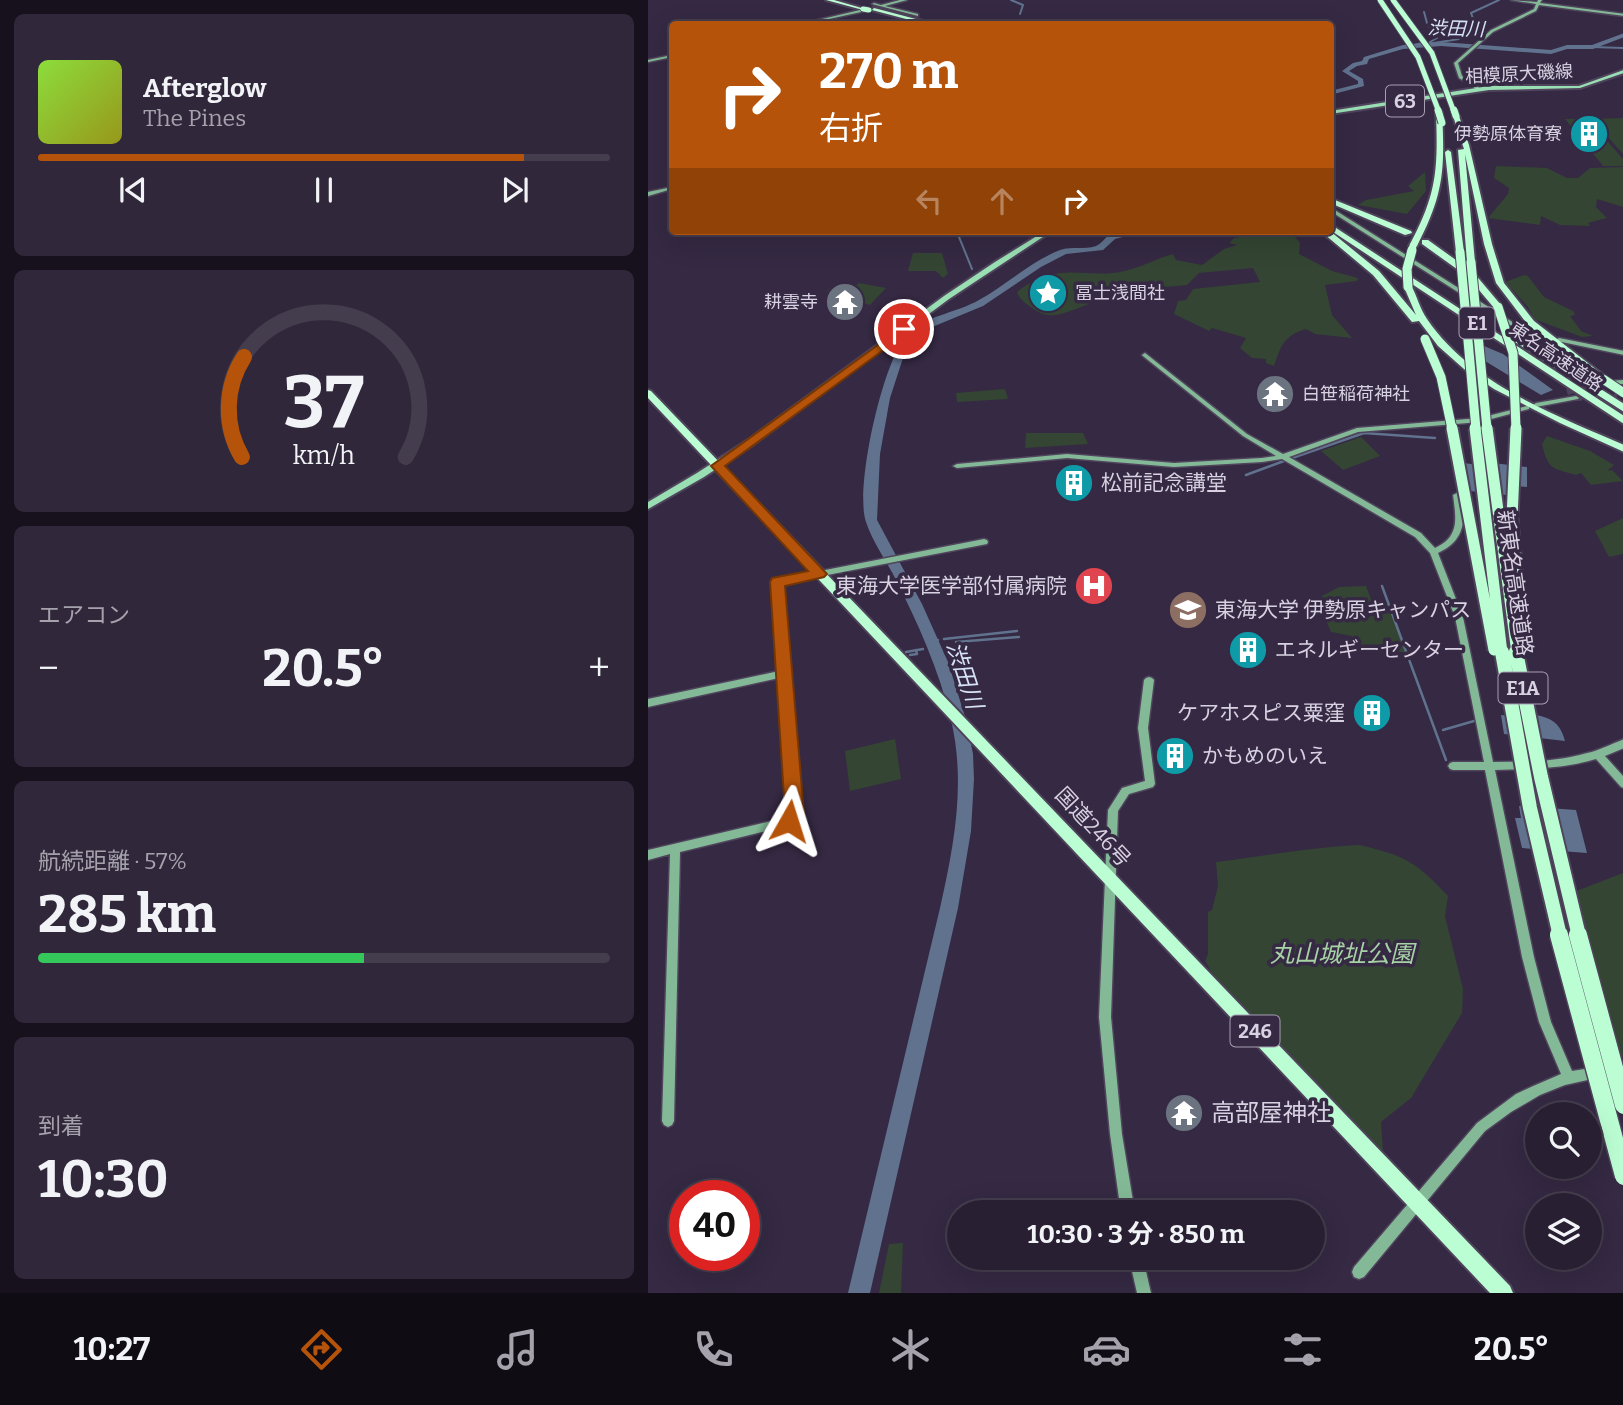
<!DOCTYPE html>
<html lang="ja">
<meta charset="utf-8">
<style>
body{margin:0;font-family:Bitter,"Noto Sans JP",serif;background:#30273a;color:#f1f3f6;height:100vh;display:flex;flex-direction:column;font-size:26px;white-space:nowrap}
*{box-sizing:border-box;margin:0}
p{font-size:23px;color:#a5a2ac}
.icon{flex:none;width:38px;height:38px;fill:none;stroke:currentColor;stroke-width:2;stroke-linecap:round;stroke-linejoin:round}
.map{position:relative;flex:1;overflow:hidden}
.panel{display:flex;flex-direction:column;gap:14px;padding:14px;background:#16111c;width:648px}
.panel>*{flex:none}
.top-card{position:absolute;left:21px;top:21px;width:665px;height:214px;border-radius:7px;box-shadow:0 7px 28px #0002,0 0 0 2px #443d4d;background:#b45309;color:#fff;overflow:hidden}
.buttons{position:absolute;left:877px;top:1102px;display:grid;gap:14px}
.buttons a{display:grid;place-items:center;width:77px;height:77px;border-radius:50%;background:#281f32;box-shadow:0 7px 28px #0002,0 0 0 2px #443d4d;font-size:35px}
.speed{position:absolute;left:21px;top:1180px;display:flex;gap:14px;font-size:35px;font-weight:700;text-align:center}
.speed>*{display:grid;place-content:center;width:91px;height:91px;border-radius:50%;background:#281f32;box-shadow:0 7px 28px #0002,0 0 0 2px #443d4d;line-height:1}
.speed .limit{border:10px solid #d22;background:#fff;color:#111}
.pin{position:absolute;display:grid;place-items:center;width:60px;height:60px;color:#fff;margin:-30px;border:4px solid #fff;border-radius:50%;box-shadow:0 2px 7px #0007}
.me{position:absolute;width:77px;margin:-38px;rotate:6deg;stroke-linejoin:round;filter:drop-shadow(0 0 5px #0008)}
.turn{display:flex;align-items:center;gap:24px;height:147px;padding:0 35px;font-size:32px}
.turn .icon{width:91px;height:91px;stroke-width:2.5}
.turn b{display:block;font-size:49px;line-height:60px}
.lanes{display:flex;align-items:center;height:66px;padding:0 35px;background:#0003;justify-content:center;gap:35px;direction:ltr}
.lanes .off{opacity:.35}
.big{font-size:52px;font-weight:700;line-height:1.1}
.panel .tile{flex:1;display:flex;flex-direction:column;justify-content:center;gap:10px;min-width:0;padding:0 24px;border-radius:10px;background:#30273a}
.panel .dial{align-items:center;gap:0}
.dial svg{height:182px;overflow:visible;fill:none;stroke:#443d4d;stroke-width:7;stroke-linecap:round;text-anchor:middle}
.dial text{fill:#f1f3f6;stroke:none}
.song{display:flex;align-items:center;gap:21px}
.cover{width:84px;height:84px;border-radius:10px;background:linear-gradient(135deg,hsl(90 70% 55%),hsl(60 70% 35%))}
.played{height:7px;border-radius:4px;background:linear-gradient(90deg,#b45309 85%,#443d4d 85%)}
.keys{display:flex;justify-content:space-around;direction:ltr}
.heat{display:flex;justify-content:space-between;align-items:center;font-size:38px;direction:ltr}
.charge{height:10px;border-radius:5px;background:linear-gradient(90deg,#34c759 57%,#443d4d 0)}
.trip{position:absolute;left:299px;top:1200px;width:378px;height:70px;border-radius:35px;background:#281f32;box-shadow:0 7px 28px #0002,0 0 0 2px #443d4d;font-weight:700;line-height:70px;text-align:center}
.tab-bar{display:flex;height:112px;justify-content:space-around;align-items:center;background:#100c14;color:#a5a2ac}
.tab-bar .icon{width:49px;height:49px}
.tab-bar .current{color:#b45309}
.tab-bar b{font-size:32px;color:#f1f3f6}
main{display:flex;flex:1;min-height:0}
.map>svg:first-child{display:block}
</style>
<main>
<section class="panel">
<div class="tile">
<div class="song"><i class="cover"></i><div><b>Afterglow</b><p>The Pines</p></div></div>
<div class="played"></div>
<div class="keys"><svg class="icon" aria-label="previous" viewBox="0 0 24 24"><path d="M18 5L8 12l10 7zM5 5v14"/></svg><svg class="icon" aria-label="pause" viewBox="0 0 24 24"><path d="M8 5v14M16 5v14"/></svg><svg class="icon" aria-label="next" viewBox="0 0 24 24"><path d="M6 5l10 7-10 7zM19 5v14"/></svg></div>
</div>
<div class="tile dial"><svg viewBox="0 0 100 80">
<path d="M14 69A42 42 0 1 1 86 69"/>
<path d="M14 69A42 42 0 0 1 15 25" stroke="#b45309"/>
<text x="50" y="56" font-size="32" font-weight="700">37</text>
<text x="50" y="72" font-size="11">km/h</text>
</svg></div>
<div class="tile"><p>エアコン</p>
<div class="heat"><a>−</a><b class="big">20.5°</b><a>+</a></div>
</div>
<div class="tile"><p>航続距離 · 57%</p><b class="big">285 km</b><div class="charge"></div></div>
<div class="tile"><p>到着</p><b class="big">10:30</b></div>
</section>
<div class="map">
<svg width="976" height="1293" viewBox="0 0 976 1293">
<rect width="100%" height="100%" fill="#352943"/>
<path fill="#344533" d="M975 118H976L975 154 944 119Z
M917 119H940L975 159V166H955Z
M848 166 899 168 919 178H930L942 168 975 167V207L949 199 948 207 959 218 940 223 942 226 912 225 893 216 892 225 840 218 860 194 861 188 846 178Z
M777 172 778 191 759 214 710 205 718 200 766 191 760 186Z
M599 231H642L652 243 651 254 684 271 710 278 709 281 677 285 684 315 704 338 667 334 658 329C635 336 633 346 626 366L618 363V359L604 358 592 348 598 338 564 328 561 331 526 314 530 301 538 300 545 289 612 282 605 268 551 273 539 285 483 290 472 288 442 297 441 304C420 311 403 323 384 308 377 303 372 300 369 292 414 257 441 283 484 269 498 265 510 258 525 254L528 260 554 265 576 249 589 245 581 243 586 238 599 236Z
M265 253H294L300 274 295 278 288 271H260Z
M876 275 880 276 896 297 925 311 927 315 922 316 933 331 945 336 934 337 886 319 880 307 857 282Z
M211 283 238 288 222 305 178 292 182 288 201 291Z
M357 389 360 399 309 402 308 393Z
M378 433H435L440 444 377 448Z
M899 436 942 451 966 465 959 471 964 470 975 481 943 485 933 473 928 475C904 468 900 470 894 444Z
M713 437 732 456 695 470 673 451Z
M975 518V554L961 557 947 531Z
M718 586 725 604H740L758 652C737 652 714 657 704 636L683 632 672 606 674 596 691 587Z
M247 739 253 779 202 791 197 751Z
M712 845C758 856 768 862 800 896L797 916 815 989 814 1013 763 1098 733 1122 735 1152 568 980 557 961 560 954V912L564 910 570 886 568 862C617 856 663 847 712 845Z
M975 873V1057H967L923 893Z
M255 1243 253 1293H231L241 1244Z"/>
<path fill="#60728e" d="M836 346 855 354 905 390 893 395 837 361Z
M837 462 879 467V487L859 485 858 495 822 491 816 463 837 466Z
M874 713C896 716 911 717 917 741L856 734 853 715 874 717Z
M871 806 928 810 939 853 874 848 867 818H873Z"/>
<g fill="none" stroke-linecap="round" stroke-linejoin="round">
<path stroke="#60728e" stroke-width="2" d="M363 0 375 5 372 14
M776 12 779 23
M823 24 826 21 823 13 851 0
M780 25 789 38 782 42
M780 44 817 38 821 25
M755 47 775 43
M945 47 976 48
M314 231 311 237 324 269"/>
<path stroke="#60728e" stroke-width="2.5" d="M644 458 716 433 787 438
M598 475 636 461
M734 586 798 760
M296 639 369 631
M285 642 290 640
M308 642 371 637
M258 652 275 649
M262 655 269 654 268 650
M795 730 826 721"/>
<path fill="#60728e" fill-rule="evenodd" d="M976 33V37L945 49H919L903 54 793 46 755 49 721 59 719 64 709 66 701 71 715 79 716 86 682 95V91L710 84V81L694 71 705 63 714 61 716 57 755 45 793 42 903 50 919 45H944Z
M481 231H497L467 239 455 250 418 254 393 267 335 306 277 330 265 340 257 352 242 398 232 454 229 520 274 604 300 662 319 723 325 754 326 779 323 831 310 908 222 1293H200L292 908C306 846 318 783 303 720 291 670 270 623 247 578 238 560 224 541 218 522 206 489 236 352 263 330 283 315 310 312 331 300 358 285 382 262 412 250 424 246 436 250 448 246 453 244 456 239 460 236 466 233 474 232 481 231Z"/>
<path stroke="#4d425b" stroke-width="3.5" stroke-dasharray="3.5 2" stroke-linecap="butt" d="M212 11 230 7
M252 23 260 14"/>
<path stroke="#4d425b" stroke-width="6" stroke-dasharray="6 3.5" stroke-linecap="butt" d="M882 332 903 338
M919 392 947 384
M928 398 969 396"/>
<g stroke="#4f445c" stroke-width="3">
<path id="secondary" d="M252 0H259L237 6 270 14V16L224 4 226 3 233 5Z
M863 0 889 2 890 0H894L892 3 976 14V16L891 5 888 11 845 32 810 63 814 76 833 89 830 90 811 78 806 63 843 30 886 9 888 4Z
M212 10 213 12 158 24H153Z
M24 55V57L0 62V60Z
M24 187V189L0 196V192Z
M682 207 866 323 885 332 880 333 862 325 682 211Z
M911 338 976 351V355L909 341V339Z
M497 353 599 434 635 454 709 428 832 418 879 406 881 407V409L832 422 710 432 641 457 773 533 787 548C812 537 808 518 805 495L809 493H812C819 519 817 541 790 553L815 617 845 762C876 762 909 762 939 753 952 750 963 744 976 739V748L957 756 976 777V788L973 787 948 759C915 769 881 769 847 770L886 957 903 1022 924 1071 949 1067 953 1069 955 1073 953 1077 917 1085 892 1095 863 1112 837 1131 716 1277 711 1279 706 1277 704 1272 706 1267 829 1123 868 1094 883 1087 913 1074 891 1022 874 957 837 770H805L802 769 800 766 802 763 805 762H836L807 617 782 553 767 537 634 459 614 462 526 467 419 458 309 468 305 466 309 464 419 454 526 463 614 458 628 456 595 436 495 356 494 355Z
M976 380V384L949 386 946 384 949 382Z
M928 396 931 398 930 399 888 407 885 405 888 403Z
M336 539 339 540 340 542 339 544 133 584 151 817 150 820 139 826 32 852 26 1121 24 1125 20 1127 16 1125 14 1121 22 854 0 860V850L136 818 141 815 131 678 0 707V699L131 671 125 582 126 580Z
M501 677 504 678 506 680 500 728 507 784 505 787 481 794 470 811 463 1017 474 1134 487 1213H473L462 1134 451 1017 460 810 474 788 497 781 490 728 496 680 498 678Z
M481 1258H495L503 1293H489Z"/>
</g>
<g stroke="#4f445c" stroke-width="4">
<path id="primary" d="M976 70V73L932 88 841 90 682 114V111L841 86H931Z
M397 231H404L301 299 106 444 56 477 0 509V502L49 473 100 440 296 296 347 262Z"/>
</g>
<g stroke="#4f445c" stroke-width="4">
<path id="highway" d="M178 0H186L217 9 215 10Z
M226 8 283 23 284 24H277L224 10Z
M791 110 794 112C797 170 796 194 769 246L765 248 761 246C789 194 790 170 788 112Z
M808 114 811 116 821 145 844 244 856 283 886 321 958 377V381H952L880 325 848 283 836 244 817 154 827 262 823 264 819 262 810 150 816 149 805 116Z
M800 150 803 152 816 252 812 254 808 252 797 152Z
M682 198 763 231 764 233 757 235 682 203Z
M682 224 976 416V424L682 230Z
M676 231H682L731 271 768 315 756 287 763 285C769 296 772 309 779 319 824 385 906 414 976 445V452L912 423 846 389 816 369 790 346 771 321 764 322 725 275 676 234Z
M774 240H780L826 273 853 305V309H847L820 277 774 244Z
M856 331H862L976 404V412L856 335Z
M0 390 3 391 862 1286 865 1293H842L0 398Z"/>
</g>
<use href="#secondary" fill="#84b997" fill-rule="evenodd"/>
<use href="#primary" fill="#9adfb4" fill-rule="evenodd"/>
<use href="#highway" fill="#bcfed4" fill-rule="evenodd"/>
<g stroke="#4f445c" stroke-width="7" stroke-linecap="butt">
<path id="highway-bridge-far5" d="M732 0 770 57 791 112
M745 0 784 53 806 112
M215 9 221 10"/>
</g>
<g stroke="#4f445c" stroke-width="9" stroke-linecap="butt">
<path id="highway-bridge-far4" d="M790 110 794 123
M806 110 808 116
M763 252 765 246"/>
</g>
<g stroke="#4f445c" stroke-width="11" stroke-linecap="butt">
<path id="highway-bridge-far3" d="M812 252 828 429
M823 262 839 429
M760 287 759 269 764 250
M850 307 865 353 868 429
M777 339 793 377 804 429
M955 379 976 393"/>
</g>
<g stroke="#4f445c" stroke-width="15" stroke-linecap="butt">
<path id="highway-bridge-far2" d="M804 428 846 650
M827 428 854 653
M839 428 869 653
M868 428 864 518 875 646"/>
</g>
<g stroke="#4f445c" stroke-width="18" stroke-linecap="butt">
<path id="highway-bridge-far1" d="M854 652 882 808 912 936
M868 652 893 777 931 936"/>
</g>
<g stroke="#4f445c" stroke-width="21" stroke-linecap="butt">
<path id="highway-bridge" d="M911 935 976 1176
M930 935 976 1105"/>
</g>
<use href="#highway-bridge-far5" stroke="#bcfed4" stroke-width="5"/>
<use href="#highway-bridge-far4" stroke="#bcfed4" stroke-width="7"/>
<use href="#highway-bridge-far3" stroke="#bcfed4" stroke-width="9"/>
<use href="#highway-bridge-far2" stroke="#bcfed4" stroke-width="11"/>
<use href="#highway-bridge-far1" stroke="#bcfed4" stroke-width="14"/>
<use href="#highway-bridge" stroke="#bcfed4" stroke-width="18"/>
</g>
<path fill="#b45309" stroke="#753606" stroke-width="2" d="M256 326 260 327V332L77 466 179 574 176 577 137 586 156 814C151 824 146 831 135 827L132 821 137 812 122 582 124 578 160 571 63 466Z"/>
<defs>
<g id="building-disc" transform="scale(2.0125)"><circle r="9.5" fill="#0f9aa8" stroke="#352943"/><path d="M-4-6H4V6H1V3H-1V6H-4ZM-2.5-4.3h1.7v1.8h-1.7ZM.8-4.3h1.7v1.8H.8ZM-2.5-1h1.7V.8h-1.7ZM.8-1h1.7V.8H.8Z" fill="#fff"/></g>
<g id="sight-disc" transform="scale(2.0125)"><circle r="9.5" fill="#0f9aa8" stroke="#352943"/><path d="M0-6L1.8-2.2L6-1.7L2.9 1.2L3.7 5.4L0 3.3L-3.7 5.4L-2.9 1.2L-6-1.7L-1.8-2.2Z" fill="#fff"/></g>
<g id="temple-disc" transform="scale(2.0125)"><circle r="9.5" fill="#6b7280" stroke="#352943"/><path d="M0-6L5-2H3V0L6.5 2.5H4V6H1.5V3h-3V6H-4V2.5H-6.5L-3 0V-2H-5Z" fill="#fff"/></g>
<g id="hospital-disc" transform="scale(2.0125)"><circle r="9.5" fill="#e0444e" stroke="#352943"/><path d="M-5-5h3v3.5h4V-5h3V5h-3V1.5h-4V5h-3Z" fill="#fff"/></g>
<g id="university-disc" transform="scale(2.0125)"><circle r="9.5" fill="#8d6e63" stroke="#352943"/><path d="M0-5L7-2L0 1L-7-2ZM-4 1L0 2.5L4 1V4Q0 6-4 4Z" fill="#fff"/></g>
</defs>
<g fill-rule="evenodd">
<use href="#building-disc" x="941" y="134"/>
<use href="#sight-disc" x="400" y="293"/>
<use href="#temple-disc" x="197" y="302"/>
<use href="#temple-disc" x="627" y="394"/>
<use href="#building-disc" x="426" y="483"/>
<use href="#hospital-disc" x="446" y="586"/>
<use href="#university-disc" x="540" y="610"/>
<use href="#building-disc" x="600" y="650"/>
<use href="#building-disc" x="724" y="713"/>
<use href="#building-disc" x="527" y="756"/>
<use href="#temple-disc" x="536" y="1113"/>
</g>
<g text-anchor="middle" stroke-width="7" stroke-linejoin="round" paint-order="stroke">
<g font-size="18" fill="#d8d1e1" stroke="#352943">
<text transform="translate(871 74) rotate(-3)" y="6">相模原大磯線</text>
<text transform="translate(908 357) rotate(34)" y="6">東名高速道路</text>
</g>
<g font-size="18" fill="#d8d1e1" stroke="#352943" text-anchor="end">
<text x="914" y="140">伊勢原体育寮</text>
<text x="427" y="299" text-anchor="start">冨士浅間社</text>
<text x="170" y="308">耕雲寺</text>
<text x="654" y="400" text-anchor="start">白笹稲荷神社</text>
</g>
<g font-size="19" font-style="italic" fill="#d5e2f7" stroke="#352943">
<text transform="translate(808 28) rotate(2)" y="7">渋田川</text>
</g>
<g fill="#352943" stroke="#a79fb2" stroke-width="2">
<rect x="738" y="85.5" width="38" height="31" rx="5"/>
<rect x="811.5" y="307.5" width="35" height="31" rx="5"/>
<rect x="850.5" y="672.5" width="49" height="31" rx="5"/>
<rect x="582.5" y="1015.5" width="49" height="31" rx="5"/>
</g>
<g font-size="19" font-weight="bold" fill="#d8d1e1">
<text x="757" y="108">63</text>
<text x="829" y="330">E1</text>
<text x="875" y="695">E1A</text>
<text x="607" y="1038">246</text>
</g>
<g font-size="21" fill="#d8d1e1" stroke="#352943" text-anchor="start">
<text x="453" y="490">松前記念講堂</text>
<text x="419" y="593" text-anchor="end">東海大学医学部付属病院</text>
<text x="567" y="617">東海大学 伊勢原キャンパス</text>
<text x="627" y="657">エネルギーセンター</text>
<text x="697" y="720" text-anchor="end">ケアホスピス粟窪</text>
<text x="554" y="763">かもめのいえ</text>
</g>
<g font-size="21" fill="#d8d1e1" stroke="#352943">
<text transform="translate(867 583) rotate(82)" y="7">新東名高速道路</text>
<text transform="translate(445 827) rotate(47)" y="7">国道246号</text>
</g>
<g font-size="23" font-style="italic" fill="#d5e2f7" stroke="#352943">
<text transform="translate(317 675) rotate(72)" y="8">渋田川</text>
</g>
<g font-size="24" font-style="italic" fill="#a6d2a4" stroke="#352943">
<text x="694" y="962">丸山城址公園</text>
</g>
<g font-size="24" fill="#d8d1e1" stroke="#352943" text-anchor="start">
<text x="563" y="1121">高部屋神社</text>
</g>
</g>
</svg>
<div class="buttons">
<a><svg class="icon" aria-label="search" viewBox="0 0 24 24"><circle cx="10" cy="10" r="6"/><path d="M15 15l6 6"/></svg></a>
<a><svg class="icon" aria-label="layers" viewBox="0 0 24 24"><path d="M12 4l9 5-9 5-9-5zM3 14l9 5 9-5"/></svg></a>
</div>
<div class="speed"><div class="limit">40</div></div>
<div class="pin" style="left:256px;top:329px;background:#d93025"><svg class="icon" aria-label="arrive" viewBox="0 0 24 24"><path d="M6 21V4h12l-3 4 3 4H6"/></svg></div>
<svg class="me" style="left:141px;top:821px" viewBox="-20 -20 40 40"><path d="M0-17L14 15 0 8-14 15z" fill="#b45309" stroke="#fff" stroke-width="4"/></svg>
<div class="trip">10:30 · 3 分 · 850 m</div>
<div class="top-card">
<div class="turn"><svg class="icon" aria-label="right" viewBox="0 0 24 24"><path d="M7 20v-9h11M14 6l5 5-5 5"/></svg><div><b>270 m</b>右折</div></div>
<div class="lanes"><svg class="icon off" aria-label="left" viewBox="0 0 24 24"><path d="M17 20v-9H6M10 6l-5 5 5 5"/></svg><svg class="icon off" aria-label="ahead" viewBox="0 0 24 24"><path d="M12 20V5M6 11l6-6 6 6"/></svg><svg class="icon" aria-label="right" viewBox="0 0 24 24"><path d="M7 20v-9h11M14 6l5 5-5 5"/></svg></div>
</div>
</div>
</main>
<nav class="tab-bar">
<b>10:27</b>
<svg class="icon current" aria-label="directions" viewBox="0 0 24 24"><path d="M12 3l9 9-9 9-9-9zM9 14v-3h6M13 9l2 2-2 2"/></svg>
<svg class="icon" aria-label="music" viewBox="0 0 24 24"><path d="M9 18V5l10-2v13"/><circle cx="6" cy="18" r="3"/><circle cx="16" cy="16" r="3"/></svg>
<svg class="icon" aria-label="phone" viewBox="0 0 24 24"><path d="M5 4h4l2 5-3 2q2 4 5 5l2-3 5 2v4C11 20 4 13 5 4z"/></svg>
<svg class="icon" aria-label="climate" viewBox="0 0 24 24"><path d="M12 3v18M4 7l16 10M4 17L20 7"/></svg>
<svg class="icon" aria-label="car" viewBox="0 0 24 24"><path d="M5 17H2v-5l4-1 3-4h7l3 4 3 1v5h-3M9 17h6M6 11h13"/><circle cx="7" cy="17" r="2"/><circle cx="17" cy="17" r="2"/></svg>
<svg class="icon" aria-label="filters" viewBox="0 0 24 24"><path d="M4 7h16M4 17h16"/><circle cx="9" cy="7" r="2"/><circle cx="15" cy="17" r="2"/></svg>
<b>20.5°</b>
</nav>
